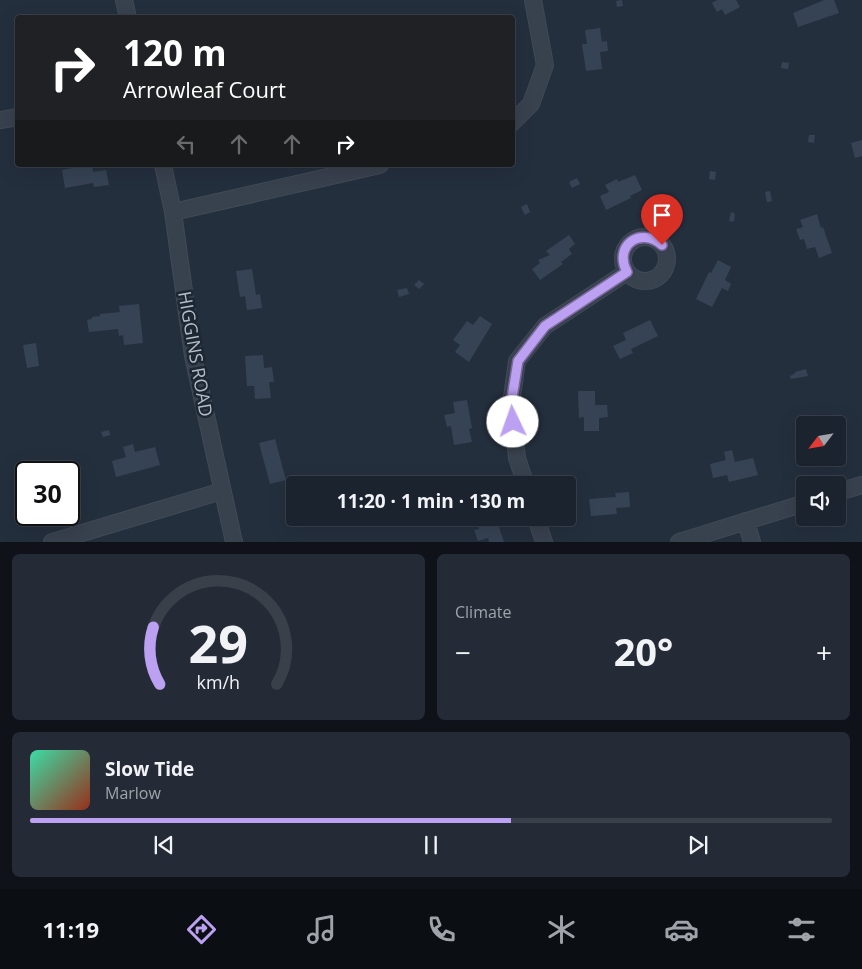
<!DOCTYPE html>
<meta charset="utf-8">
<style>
body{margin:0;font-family:"Open Sans",sans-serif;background:#242b36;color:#f1f3f6;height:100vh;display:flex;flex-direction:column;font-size:19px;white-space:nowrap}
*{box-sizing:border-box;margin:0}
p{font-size:16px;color:#a0a4aa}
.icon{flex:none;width:28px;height:28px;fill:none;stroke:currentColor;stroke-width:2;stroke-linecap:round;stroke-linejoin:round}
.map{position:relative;height:542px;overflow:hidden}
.panel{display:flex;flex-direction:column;gap:12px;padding:12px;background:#0f1319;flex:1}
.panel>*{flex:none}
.banner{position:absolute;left:15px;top:15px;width:500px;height:152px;border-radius:5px;box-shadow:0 5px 20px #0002,0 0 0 1px #39404a;background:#202124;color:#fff;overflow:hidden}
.needle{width:32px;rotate:239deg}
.fabs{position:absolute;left:796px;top:416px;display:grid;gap:10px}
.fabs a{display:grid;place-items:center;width:50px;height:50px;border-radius:5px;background:#1b232e;box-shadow:0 5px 20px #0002,0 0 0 1px #39404a;font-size:25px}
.speed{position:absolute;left:15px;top:461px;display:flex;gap:10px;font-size:25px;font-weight:700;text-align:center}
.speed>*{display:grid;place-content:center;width:65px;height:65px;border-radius:50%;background:#1b232e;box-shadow:0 5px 20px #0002,0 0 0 1px #39404a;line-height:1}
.speed .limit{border:2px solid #111;border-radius:8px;background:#fff;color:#111}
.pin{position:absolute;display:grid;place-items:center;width:42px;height:42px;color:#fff;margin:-51px -21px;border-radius:50% 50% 50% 0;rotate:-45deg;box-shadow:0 0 5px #0007}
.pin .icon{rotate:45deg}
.me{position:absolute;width:55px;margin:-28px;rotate:357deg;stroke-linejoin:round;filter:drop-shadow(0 0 4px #0008)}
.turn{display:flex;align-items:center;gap:18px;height:105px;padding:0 25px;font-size:22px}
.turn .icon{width:65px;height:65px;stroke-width:2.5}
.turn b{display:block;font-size:35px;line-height:42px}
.lanes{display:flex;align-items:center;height:48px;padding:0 25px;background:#0003;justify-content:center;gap:25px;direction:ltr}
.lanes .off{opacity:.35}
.big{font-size:38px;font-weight:700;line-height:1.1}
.panel .tile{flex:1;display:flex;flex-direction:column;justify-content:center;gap:8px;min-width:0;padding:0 18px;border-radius:8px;background:#242b36}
.panel .dial{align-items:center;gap:0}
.dial svg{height:130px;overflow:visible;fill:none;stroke:#39404a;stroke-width:7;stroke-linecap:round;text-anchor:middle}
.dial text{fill:#f1f3f6;stroke:none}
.song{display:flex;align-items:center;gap:15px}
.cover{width:60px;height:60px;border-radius:8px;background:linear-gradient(135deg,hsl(160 70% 55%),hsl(10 70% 35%))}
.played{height:5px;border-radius:2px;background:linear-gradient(90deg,#bca0f2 60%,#39404a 60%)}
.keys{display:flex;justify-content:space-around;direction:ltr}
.heat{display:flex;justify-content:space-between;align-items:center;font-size:28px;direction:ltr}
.panel .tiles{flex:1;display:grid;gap:12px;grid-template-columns:1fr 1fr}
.tile:last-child{grid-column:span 2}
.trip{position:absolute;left:286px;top:476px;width:290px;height:50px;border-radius:5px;background:#1b232e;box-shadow:0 5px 20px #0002,0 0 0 1px #39404a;font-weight:700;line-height:50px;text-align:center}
.tabs{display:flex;height:80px;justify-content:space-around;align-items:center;background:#0b0e12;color:#a0a4aa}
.tabs .icon{width:35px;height:35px}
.tabs .selected{color:#bca0f2}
.tabs b{font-size:22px;color:#f1f3f6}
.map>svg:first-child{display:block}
</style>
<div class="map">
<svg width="862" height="542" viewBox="0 0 862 542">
<rect width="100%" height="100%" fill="#242f3e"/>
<path fill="#364354" d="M622 0 623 6 617 7 616 1Z
M717 0H736L740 7 725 15 722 9 717 12 712 3Z
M824 0H834L839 13 798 27 793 13Z
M600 28 602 42 607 41 608 51 600 52 602 69 586 71 582 44H587L585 30Z
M782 62 789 63 788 69 781 68Z
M809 135H815L814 143 808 142Z
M862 140V156L855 158 851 143Z
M87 165H92L93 172 106 170 109 185 94 187 93 183 65 188 62 170Z
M710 171 716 172 715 180 709 179Z
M635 175 642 190 630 196 631 198 606 210 600 196 609 192 605 185 617 179 618 182Z
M577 178 580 184 572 188 569 182Z
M770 191 772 201 767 202 765 192Z
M527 204 530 212 525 215 521 207Z
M731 212 734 213 735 215 734 222 729 221Z
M817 214 821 228 823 227 832 253 819 258 815 247 807 249 804 239 800 240 796 229 803 227 800 220Z
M569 235 575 244 569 249 572 254 561 262 563 264 540 280 532 269 540 263 538 260 550 255 546 251Z
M718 260 731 267 725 280 731 284 728 291 722 288 712 307 696 299 709 272 711 273Z
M252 269 256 295 260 294 262 308 247 310 245 296 240 297 236 271Z
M419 280 424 284 419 289 414 285Z
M407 288 409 294 399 297 397 290Z
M139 304 143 343 124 345 123 335 119 336 118 329 89 332 87 320 92 319V317L100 316V314L120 312 119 306Z
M480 316 492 324 469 362 455 352 460 345 453 340 467 321 473 325Z
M650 320 658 336 631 349 633 353 620 359 613 346 626 340 623 333Z
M36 343 39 366 27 368 23 345Z
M263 355 264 368 272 367 274 382H269L271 398 255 399 254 386H247L245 356Z
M806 369 808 376 791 379 790 376 794 374 795 372Z
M578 391H595V405H607L608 417 599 418V431H584V417L579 418Z
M467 400 472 428 469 429 472 442 454 445 451 426 447 427 444 415 455 413 453 402Z
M109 430 110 435 103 437 101 432Z
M275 439 286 480 270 484 259 443Z
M805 441V457L801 458 797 443Z
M133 444 135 452 155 447 160 465 116 477 112 461 126 457 123 447Z
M732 450 735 462 753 458 758 475 729 482 727 475 713 478 710 464 726 460 724 452Z
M629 492 630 507 616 508 617 514 591 516 589 499 616 497 615 493Z
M475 518H496L504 542H489L488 538 478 541 474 530 479 529Z"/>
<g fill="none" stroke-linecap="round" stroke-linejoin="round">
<g stroke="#414a57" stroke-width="18">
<path id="minor" d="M124 0 128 18
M0 120 18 117
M512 123 531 104 545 65 533 0
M163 165 173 212 193 356 234 542
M173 212 380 165
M623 259a22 22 0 1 1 44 0a22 22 0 1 1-44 0Z
M526 485 517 458 511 404 517 361 545 326 627 272
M838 492 862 485
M536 518 544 542
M746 521 752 542
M52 542 222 491
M679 542 805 503"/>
</g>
<use href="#minor" stroke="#38414e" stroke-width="16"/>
</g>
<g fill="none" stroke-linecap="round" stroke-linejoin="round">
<g stroke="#7a689d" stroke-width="12">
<path id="route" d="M513 422 511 404 518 361 545 326 627 272C613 246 640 226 662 245"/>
</g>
<use href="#route" stroke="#bca0f2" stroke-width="9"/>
</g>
<g text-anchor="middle" stroke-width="5" stroke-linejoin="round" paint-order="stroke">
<g font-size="18" fill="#b4bcc9" stroke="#1d2633">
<text transform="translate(195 354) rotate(80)" y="6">HIGGINS ROAD</text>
</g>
</g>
</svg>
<div class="fabs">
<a><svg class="needle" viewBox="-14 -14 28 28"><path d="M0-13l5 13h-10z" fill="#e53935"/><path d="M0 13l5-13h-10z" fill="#a0a4aa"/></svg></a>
<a><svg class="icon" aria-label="sound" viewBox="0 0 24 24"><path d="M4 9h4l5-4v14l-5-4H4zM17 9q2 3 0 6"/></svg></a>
</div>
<div class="speed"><div class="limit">30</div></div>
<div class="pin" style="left:662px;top:245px;background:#d93025"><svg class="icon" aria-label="arrive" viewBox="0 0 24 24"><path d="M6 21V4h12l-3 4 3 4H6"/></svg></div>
<svg class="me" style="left:513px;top:422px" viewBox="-20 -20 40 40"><circle r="19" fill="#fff"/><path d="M0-13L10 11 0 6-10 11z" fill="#bca0f2"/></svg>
<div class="trip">11:20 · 1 min · 130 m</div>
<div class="banner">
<div class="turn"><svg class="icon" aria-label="right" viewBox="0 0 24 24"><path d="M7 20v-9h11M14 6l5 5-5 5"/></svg><div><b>120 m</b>Arrowleaf Court</div></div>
<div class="lanes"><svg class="icon off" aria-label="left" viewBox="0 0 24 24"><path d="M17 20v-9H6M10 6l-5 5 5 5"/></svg><svg class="icon off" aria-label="ahead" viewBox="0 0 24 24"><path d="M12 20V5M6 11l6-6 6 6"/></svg><svg class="icon off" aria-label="ahead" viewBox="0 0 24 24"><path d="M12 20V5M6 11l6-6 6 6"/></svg><svg class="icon" aria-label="right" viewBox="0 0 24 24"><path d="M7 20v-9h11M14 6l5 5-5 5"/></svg></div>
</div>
</div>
<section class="panel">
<div class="tiles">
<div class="tile dial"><svg viewBox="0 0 100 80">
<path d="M14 69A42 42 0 1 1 86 69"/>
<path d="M14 69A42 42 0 0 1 10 34" stroke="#bca0f2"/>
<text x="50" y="56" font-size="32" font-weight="700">29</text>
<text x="50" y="72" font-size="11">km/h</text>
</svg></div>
<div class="tile"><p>Climate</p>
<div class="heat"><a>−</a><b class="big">20°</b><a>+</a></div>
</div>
<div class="tile">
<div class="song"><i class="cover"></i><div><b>Slow Tide</b><p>Marlow</p></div></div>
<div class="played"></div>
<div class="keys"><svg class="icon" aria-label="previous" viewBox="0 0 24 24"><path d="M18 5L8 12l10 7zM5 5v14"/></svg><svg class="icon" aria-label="pause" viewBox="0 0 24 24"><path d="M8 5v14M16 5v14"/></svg><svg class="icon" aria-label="next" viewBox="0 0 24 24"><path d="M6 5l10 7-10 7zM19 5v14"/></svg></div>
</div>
</div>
</section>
<nav class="tabs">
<b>11:19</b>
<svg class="icon selected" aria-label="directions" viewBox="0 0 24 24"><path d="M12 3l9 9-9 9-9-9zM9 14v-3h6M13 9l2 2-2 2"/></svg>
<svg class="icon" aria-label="music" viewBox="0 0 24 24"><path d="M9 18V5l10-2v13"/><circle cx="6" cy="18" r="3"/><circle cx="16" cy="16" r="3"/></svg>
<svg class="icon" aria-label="phone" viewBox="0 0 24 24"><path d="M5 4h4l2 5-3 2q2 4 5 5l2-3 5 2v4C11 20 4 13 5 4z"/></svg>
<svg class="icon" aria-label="climate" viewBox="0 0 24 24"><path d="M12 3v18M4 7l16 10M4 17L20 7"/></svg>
<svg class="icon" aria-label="car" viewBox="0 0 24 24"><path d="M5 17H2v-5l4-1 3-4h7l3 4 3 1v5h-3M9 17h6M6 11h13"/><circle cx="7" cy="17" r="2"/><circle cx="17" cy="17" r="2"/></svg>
<svg class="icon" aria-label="filters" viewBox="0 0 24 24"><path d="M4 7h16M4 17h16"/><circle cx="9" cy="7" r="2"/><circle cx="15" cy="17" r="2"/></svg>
</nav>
